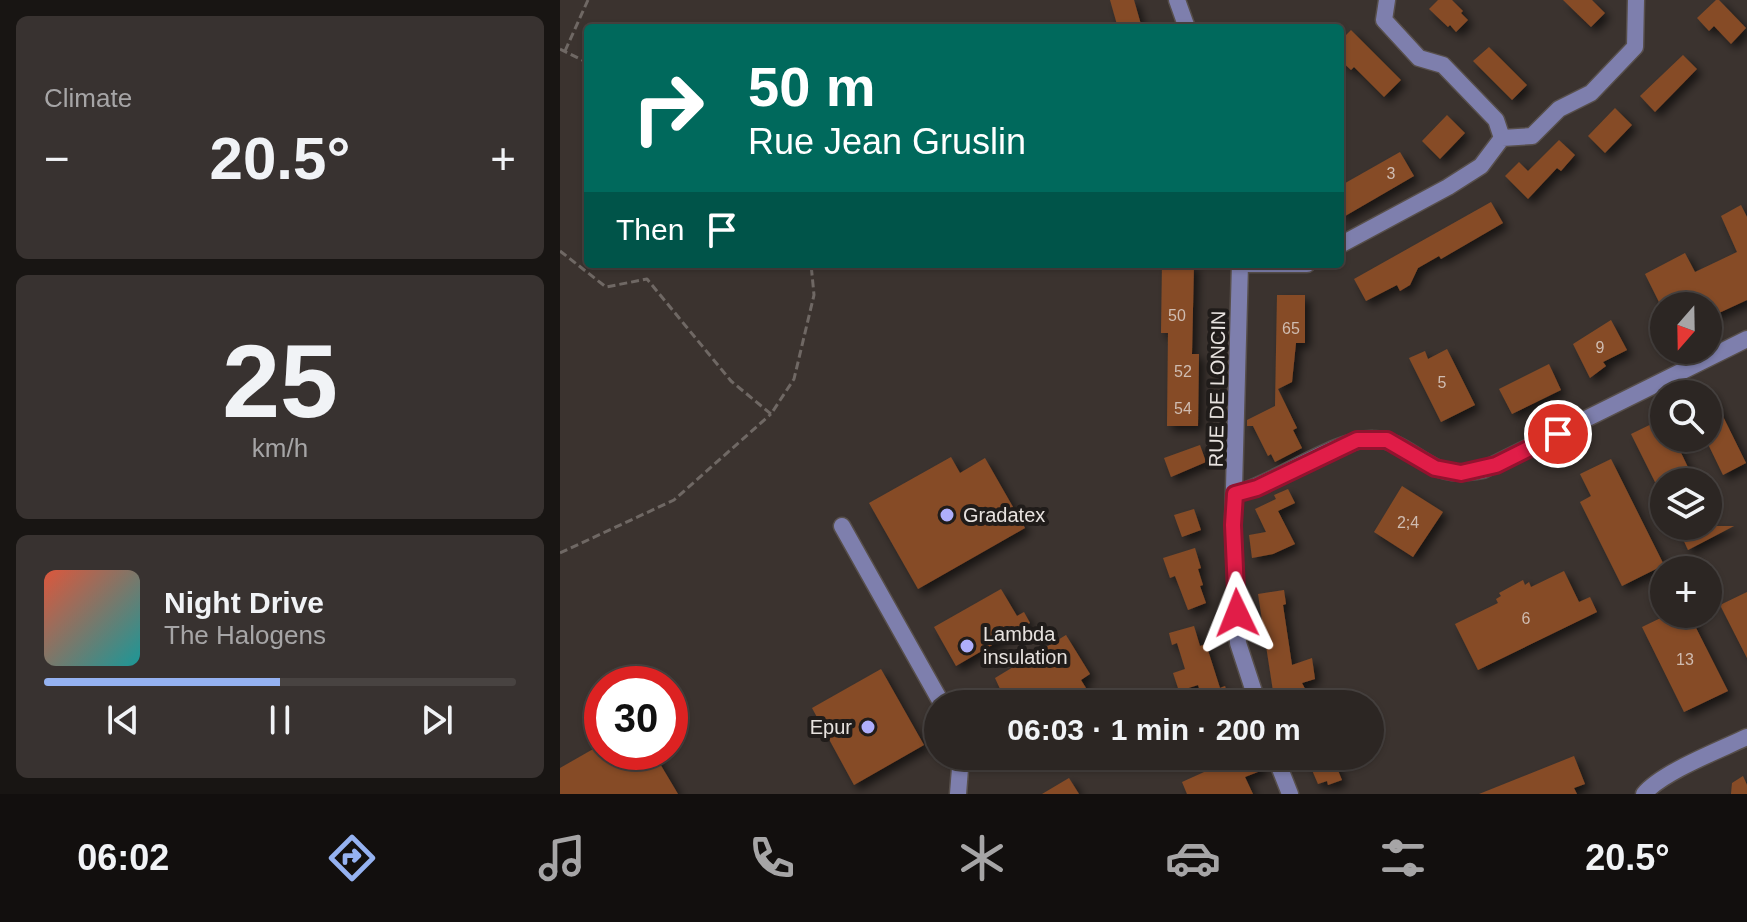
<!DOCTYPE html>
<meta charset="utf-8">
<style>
body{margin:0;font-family:Arial,sans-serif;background:#383230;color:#f1f3f6;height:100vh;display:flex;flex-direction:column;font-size:30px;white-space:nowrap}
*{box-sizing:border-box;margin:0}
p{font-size:26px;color:#a6a5a6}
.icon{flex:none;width:44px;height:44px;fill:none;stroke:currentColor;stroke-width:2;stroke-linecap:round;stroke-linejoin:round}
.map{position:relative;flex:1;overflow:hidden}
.drawer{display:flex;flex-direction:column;gap:16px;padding:16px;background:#181513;width:560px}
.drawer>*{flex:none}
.hud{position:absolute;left:24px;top:24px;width:760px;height:244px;border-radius:8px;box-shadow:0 2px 6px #0004,0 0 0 2px #484341;background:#00695c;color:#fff;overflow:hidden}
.needle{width:52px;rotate:200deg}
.buttons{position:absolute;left:1090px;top:292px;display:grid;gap:16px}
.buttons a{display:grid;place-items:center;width:72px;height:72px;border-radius:50%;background:#2c2623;box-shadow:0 2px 6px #0004,0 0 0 2px #484341;font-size:40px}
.speed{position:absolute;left:24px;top:666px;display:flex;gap:16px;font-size:40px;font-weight:700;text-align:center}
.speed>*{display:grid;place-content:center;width:104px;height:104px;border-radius:50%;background:#2c2623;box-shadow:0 2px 6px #0004,0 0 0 2px #484341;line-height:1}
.speed .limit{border:12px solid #d22;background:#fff;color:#111}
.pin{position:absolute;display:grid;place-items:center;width:68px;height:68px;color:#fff;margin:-34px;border:4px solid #fff;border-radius:50%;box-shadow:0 2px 8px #0007}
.me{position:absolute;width:88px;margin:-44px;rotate:358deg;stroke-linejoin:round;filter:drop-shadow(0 0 6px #0008)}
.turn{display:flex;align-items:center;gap:28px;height:168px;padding:0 32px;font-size:36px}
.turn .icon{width:104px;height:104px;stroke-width:2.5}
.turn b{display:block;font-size:56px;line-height:68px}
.then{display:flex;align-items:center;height:76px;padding:0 32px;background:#0003;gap:16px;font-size:30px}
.big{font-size:60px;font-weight:600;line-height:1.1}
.drawer .card{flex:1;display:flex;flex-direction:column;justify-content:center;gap:12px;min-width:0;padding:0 28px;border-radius:12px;background:#383230}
.drawer .dial{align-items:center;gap:0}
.dial b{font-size:104px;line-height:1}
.song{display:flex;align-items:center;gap:24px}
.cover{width:96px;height:96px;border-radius:12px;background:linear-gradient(135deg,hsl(10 70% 55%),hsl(180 70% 35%))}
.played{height:8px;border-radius:4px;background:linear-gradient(90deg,#95b2f1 50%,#484341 50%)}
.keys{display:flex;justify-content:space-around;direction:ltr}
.heat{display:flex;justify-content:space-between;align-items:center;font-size:44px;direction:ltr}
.trip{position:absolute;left:364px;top:690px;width:460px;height:80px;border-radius:40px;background:#2c2623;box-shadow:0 2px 6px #0004,0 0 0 2px #484341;font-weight:600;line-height:80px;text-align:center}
.tab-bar{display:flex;height:128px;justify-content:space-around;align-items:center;background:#120f0e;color:#a6a5a6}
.tab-bar .icon{width:56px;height:56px}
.tab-bar .selected{color:#95b2f1}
.tab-bar b{font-size:36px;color:#f1f3f6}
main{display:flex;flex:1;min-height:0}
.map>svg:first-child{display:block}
</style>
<main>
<section class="drawer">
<div class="card"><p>Climate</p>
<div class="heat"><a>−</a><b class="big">20.5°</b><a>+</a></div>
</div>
<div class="card dial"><b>25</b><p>km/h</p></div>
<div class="card">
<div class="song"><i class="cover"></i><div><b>Night Drive</b><p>The Halogens</p></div></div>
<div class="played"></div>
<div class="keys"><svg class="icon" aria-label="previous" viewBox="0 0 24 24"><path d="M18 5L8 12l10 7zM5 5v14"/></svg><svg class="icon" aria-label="pause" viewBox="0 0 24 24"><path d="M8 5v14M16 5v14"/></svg><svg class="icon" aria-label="next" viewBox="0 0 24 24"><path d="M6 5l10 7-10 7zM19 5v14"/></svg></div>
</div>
</section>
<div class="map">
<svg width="1187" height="794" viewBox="0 0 1187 794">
<defs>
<filter id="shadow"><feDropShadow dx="5" dy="5" stdDeviation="4" flood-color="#0009"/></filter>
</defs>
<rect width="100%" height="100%" fill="#3b332f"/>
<path fill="#864c27" filter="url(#shadow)" d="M550 0H574L582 28H558Z
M878 0H892L903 11 901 13 908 20 896 32 890 25 888 27 869 9Z
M1003 0H1032L1045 13 1031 27Z
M1156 0H1159L1186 28 1171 44 1154 26 1149 31 1137 18Z
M791 30 841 80 824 97 794 67 791 70 780 60V41Z
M929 47 967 85 952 100 913 61Z
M1123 55 1137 69 1095 112 1080 96Z
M1055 108 1072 125 1045 153 1028 136Z
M887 115 905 133 880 159 862 141Z
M999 140 1015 155 1001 171 997 168 968 199 945 176 959 162 968 171Z
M840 152 854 176 780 219V186Z
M931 202 943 223 881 259 879 256 858 268 850 285 840 291 837 285 806 301 794 279Z
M1181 205 1187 217V300L1148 318V306H1101L1085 274 1125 253 1135 272 1177 252 1161 216Z
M602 264H634L632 354H639L638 426H607L608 333H601Z
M717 295H745V343H736L732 382 718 389 737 428 733 430 742 448 715 462 711 454 708 456 693 426H687V420L715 406Z
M1051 320 1067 350 1043 362 1046 366 1030 378 1013 344Z
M887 349 915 405 881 422 849 358 865 351 868 359Z
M989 364 1001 390 952 414 939 389Z
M1148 386 1186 463 1163 475 1148 444Z
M1104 418V438H1114L1135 482H1095L1071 434Z
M640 445 646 462 611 477 604 458Z
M391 457 400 473 425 458 465 528 358 589 309 503Z
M1051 459 1104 565 1062 586 1020 502 1031 496 1020 474Z
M842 486 883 512 853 557 814 532Z
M728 489 735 503 718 511 735 544 713 554 692 558 689 535 706 532 695 509 716 499 714 495Z
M634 509 641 530 622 537 614 515Z
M1117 526H1174L1128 550Z
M635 548 641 568 638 569 643 585 640 586 646 603 628 610 615 576 610 578 603 558Z
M1004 571 1019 602 1030 597 1037 612 918 670 895 624 938 603 936 599 941 596 939 593 963 580 965 585 969 582 971 587Z
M441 589 457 616 464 612 470 623 396 666 374 627Z
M724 590 726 604 723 605 732 665 752 658 755 679 742 683 753 704H715L698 594Z
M1187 592V658L1160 605Z
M1109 614H1129L1168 691 1124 712 1082 627Z
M634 626 640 646 646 644 660 688 665 686 671 704H651V701L644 703 638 685 619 691 613 673 625 669 617 643 612 645 609 633Z
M506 635 530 674 521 680 536 704H447L435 678Z
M321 669 364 745 294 785 252 708Z
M42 744V752H93L118 794H0V768Z
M671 756H697L703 770 685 777 693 794H627L622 782 664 763 663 759Z
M746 756H772L782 780 768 785 767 781 758 784Z
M1014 756 1025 784 1014 788 1017 794H919Z
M1183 776 1187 785V794H1171L1172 783Z
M509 778 519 794H482Z"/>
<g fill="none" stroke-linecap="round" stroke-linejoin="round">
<g stroke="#574f4b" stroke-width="19">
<path id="minor" d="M617 0 627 28
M827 0 824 20 859 58 883 65 936 120 942 138
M942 138 972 136 999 109 1031 93 1075 47 1076 0
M780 245 888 187 921 166 942 138
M680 264 673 525 678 643 698 704
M680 264H747
M675 494C716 483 777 438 813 439 837 439 854 457 875 467 891 475 906 473 923 470L1187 339
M282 526 382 704
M715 756 730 794
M398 794 401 756
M1084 794C1102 772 1160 750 1187 737"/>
</g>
<path stroke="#6f6864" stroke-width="3" stroke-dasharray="8 4" stroke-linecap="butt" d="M0 49 28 63
M5 51 28 0
M0 251 46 287 87 279 171 381 211 414 234 379 254 295 251 264
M0 553 114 500 211 414"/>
<use href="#minor" stroke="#7e7fad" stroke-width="16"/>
</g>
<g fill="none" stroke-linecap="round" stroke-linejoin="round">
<g stroke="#92132f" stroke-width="20">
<path id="route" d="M677 613 673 525 675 494 697 488 797 440H827L875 468 901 473 936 465 998 434"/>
</g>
<use href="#route" stroke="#e11d48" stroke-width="14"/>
</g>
<g fill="#aeaefb" stroke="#201c1a" stroke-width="3">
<circle cx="387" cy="515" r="8"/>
<circle cx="407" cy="646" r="8"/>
<circle cx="308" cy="727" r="8"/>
</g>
<g text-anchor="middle" stroke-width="8" stroke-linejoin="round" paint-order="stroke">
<g font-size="16" fill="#cfbcb1">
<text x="831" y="179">3</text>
<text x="617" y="321">50</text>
<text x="731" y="334">65</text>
<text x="1040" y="353">9</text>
<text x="623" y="377">52</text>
<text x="882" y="388">5</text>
<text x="623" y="414">54</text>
<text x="848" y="528">2;4</text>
<text x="966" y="624">6</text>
<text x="1125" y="665">13</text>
</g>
<g font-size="20" fill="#e7e2df" stroke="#201c1a">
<text transform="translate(657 389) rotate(-89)" y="7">RUE DE LONCIN</text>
</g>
<g font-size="20" fill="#e7e2df" stroke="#201c1a" text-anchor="start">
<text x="403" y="522">Gradatex</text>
<text x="423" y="641">Lambda<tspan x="423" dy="23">insulation</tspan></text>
<text x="292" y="734" text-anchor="end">Epur</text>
</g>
</g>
</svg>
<div class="buttons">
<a><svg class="needle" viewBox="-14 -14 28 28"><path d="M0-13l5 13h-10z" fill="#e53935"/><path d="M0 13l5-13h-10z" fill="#a6a5a6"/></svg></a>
<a><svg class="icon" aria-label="search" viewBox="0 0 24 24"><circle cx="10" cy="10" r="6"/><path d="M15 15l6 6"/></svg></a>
<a><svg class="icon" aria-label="layers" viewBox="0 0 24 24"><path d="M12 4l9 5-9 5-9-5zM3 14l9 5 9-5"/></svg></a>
<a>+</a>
</div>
<div class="speed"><div class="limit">30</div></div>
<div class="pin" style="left:998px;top:434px;background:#d93025"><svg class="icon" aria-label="arrive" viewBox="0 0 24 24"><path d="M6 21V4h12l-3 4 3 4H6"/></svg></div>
<svg class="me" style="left:677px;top:613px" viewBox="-20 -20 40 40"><path d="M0-17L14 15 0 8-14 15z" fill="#e11d48" stroke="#fff" stroke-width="4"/></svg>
<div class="trip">06:03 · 1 min · 200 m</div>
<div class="hud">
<div class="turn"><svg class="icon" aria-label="right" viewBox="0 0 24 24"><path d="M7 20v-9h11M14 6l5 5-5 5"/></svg><div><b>50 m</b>Rue Jean Gruslin</div></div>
<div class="then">Then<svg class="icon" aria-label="arrive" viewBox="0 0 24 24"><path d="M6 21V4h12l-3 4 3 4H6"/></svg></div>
</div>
</div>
</main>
<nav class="tab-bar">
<b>06:02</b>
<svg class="icon selected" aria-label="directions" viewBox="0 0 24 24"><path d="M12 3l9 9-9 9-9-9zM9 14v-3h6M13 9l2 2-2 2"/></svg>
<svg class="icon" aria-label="music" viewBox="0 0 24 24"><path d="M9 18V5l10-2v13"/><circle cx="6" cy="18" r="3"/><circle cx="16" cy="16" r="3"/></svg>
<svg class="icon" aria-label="phone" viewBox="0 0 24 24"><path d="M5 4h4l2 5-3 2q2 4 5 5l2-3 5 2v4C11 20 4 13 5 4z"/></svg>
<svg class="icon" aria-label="climate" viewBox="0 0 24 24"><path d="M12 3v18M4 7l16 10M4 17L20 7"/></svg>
<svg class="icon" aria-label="car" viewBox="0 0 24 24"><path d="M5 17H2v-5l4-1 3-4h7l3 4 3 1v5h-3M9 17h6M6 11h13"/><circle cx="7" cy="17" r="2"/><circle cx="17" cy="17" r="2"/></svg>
<svg class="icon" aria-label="filters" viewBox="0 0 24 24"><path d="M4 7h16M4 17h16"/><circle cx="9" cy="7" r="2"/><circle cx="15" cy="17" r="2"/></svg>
<b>20.5°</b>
</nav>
